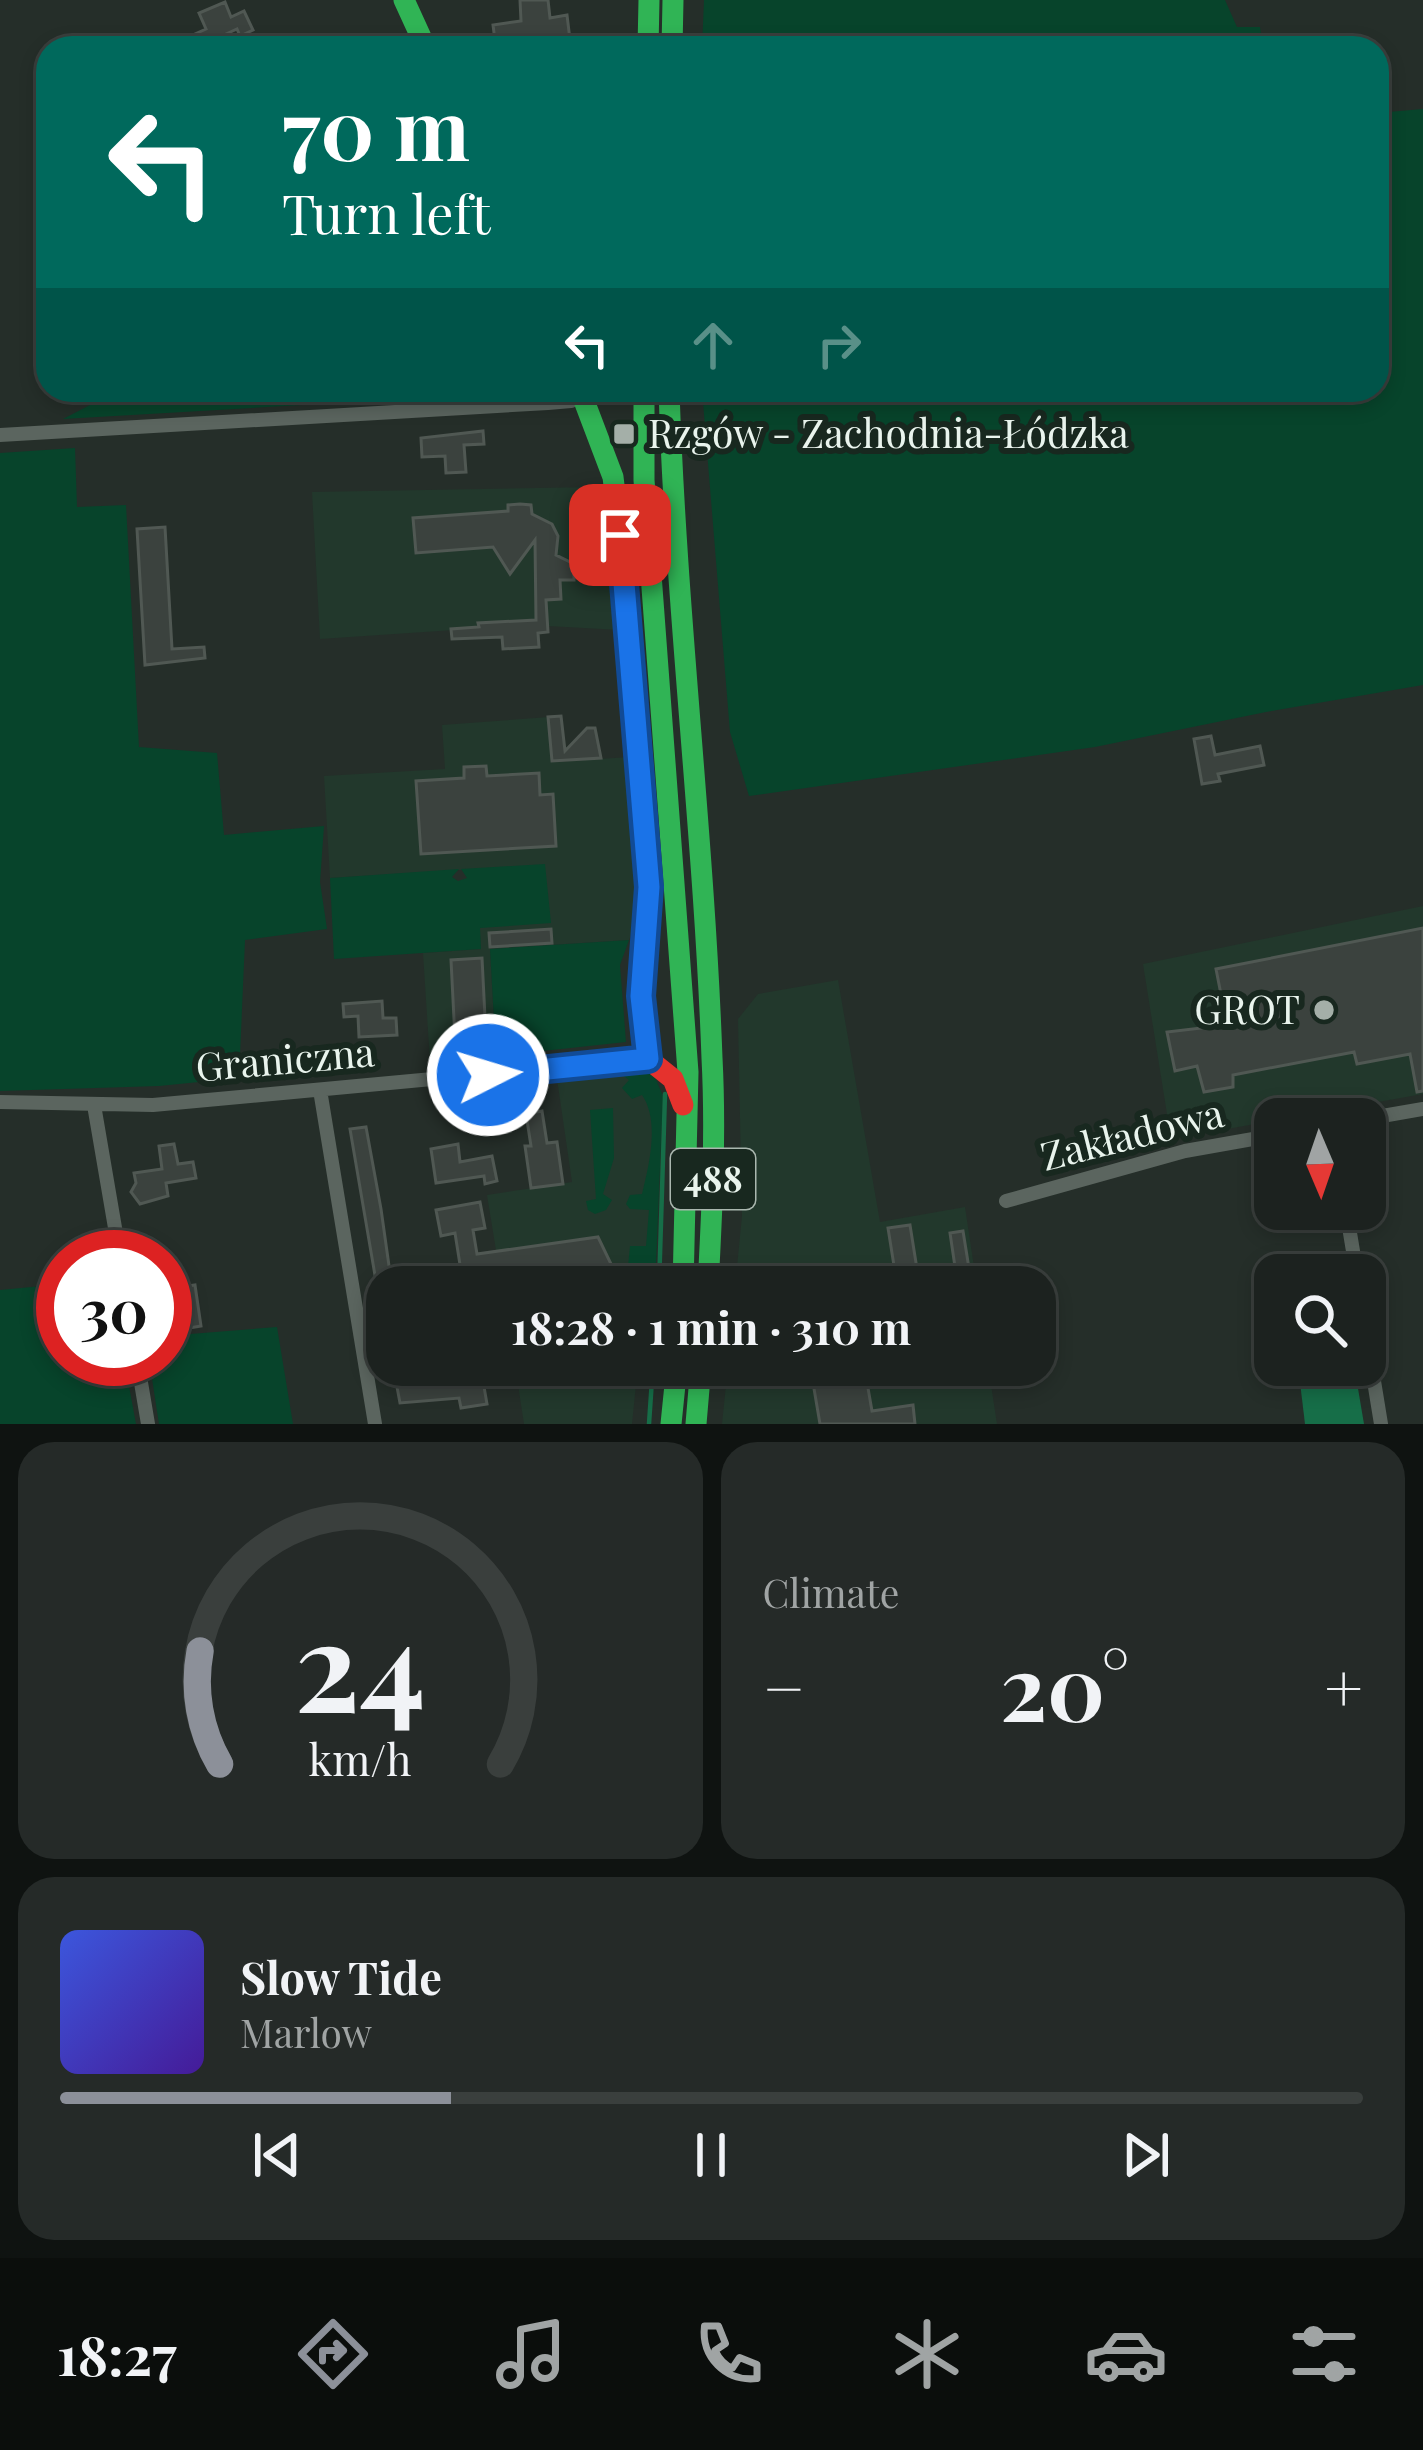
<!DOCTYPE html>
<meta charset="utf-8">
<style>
body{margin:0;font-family:"Playfair Display",serif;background:#252a28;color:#f1f3f6;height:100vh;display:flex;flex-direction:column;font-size:45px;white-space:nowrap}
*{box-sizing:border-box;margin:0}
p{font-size:39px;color:#a0a4a4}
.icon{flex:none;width:66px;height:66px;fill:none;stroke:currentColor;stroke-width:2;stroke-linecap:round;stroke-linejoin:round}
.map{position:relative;height:1424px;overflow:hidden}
.details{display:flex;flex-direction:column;gap:18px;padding:18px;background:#0f1311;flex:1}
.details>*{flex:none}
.hud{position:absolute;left:36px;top:36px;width:1353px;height:366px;border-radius:36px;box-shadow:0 6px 18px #0003,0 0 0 3px #3a3f3d;background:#00695c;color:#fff;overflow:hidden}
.needle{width:78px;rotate:178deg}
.tools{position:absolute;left:1254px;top:1098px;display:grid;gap:24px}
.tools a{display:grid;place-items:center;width:132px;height:132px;border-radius:24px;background:#1c221f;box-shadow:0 6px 18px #0003,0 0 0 3px #3a3f3d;font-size:60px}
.speed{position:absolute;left:36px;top:1230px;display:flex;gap:24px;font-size:60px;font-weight:700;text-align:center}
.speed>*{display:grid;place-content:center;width:156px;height:156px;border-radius:50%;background:#1c221f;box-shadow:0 6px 18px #0003,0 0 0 3px #3a3f3d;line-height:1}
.speed .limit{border:18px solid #d22;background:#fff;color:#111}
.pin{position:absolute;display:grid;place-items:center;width:102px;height:102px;color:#fff;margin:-51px;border-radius:24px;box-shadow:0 6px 18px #0006}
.me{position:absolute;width:132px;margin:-66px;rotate:85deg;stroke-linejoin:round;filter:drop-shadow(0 0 9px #0008)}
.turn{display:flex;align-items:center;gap:42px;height:252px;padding:0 48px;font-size:54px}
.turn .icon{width:156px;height:156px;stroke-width:2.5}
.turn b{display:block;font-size:84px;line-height:102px}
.lanes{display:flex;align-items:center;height:114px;padding:0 48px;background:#0003;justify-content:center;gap:60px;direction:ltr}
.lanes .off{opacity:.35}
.big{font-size:90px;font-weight:700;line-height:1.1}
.details .widget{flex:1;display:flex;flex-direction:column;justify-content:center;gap:18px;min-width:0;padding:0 42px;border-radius:36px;background:#252a28}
.details .dial{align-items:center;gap:0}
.dial svg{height:312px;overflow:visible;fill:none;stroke:#3a3f3d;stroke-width:7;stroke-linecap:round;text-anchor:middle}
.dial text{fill:#f1f3f6;stroke:none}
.song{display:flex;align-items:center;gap:36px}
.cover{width:144px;height:144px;border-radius:18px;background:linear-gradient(135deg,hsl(230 70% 55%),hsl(260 70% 35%))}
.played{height:12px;border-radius:6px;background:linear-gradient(90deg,#8c9099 30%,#3a3f3d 30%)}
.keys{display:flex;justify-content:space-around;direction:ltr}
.heat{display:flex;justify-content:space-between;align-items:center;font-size:66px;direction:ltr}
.details .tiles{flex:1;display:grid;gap:18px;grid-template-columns:1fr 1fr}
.widget:last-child{grid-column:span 2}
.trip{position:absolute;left:366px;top:1266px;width:690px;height:120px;border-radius:36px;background:#1c221f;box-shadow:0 6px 18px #0003,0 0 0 3px #3a3f3d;font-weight:700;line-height:120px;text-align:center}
.menu{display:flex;height:192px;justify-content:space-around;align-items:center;background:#0b0e0c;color:#a0a4a4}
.menu .icon{width:84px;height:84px}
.menu .on{color:#8c9099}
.menu b{font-size:54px;color:#f1f3f6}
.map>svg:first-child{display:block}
</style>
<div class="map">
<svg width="1423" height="1424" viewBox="0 0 1423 1424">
<rect width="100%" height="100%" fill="#252e29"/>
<path fill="#22382c" d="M596 487 620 630 530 625 320 639 312 492Z
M549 717 553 762 630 757 638 915 629 940 490 949 496 1056 430 1062 423 953 481 949 475 869 330 878 324 776 445 769 442 725Z
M1423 906V1094L1171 1139 1143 964Z
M838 980 880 1222 965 1207 977 1287H735L742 1216 738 1019 758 994Z
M637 1065 652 1103 655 1189 647 1287H502L487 1195 572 1182 556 1072Z
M515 1365H638L632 1424H524Z
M728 1365H988L997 1424H722Z"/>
<path fill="#07442b" d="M704 0H1225L1237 27H1260L1263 48H702Z
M1423 109V685L1266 712 1095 747 749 796 730 732 702 390H1377V113Z
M119 390H300L302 405 63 419Z
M75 448 77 507 126 505 139 747 217 753 224 835 324 826 320 882 327 929 245 940 239 1078 159 1086 0 1091V453Z
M545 864 551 923 480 928 481 949 334 959 330 878 459 869 452 877 458 881 467 878 461 869Z
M629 940 620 965 626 1042 496 1056 490 949Z
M634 1068 652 1070 663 1096 655 1287H642L644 1268 628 1267 630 1246H646L649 1210 630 1209 626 1204 630 1195 642 1194C649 1165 660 1121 642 1095L632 1099 622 1088 629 1080 616 1070Z
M613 1108 614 1158 603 1194 612 1200 606 1210 595 1214 588 1210 586 1201 596 1199 590 1110Z
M63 1284V1359H124L136 1424H0V1290Z
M277 1327 293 1424H159L149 1359H165V1336Z"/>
<path fill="#166e48" d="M1310 1365H1354L1364 1424H1305L1299 1374 1302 1368Z"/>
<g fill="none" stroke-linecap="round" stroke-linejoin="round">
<path stroke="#166e48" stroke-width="4.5" d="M659 1287 665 1094
M649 1424 653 1365"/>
</g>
<path fill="#3b423e" stroke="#505853" stroke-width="3" d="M520 0H548L550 18 567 15 571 48H496L493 25 521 21Z
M225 2 231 17 244 11 253 30 240 36 237 29 200 46 195 34 206 29 199 13Z
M483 431 484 444 464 445 466 472 446 473 445 456 422 457 421 438Z
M520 504 531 505 532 514 552 524 558 536 556 555 574 564V580H560L561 599 546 600 548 632 538 633 539 647 503 649 502 637 452 639 451 629 479 627 478 623 536 620 535 540 510 574 493 547 416 553 413 518 508 511V505Z
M165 527 172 649 204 647 205 658 145 665 137 529Z
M561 716 565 751 587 728H595L601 758 552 761 548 717Z
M1211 736 1215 755 1260 746 1264 765 1218 774 1220 781 1202 784 1194 739Z
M486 766 487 776 539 773 540 795 553 794 556 846 421 854 416 781 464 778V767Z
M1423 928V1091L1417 1092 1410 1054 1357 1064 1354 1052 1233 1075V1087L1204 1092 1197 1066 1175 1071 1167 1032 1227 1025 1216 969Z
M551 929 552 943 490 947 489 933Z
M482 958 486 1037 455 1039 451 960Z
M382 1001 383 1018H396L397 1035 359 1037 358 1016 344 1017 343 1004Z
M542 1111 547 1143 557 1142 563 1184 531 1188 525 1146H531L526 1114Z
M366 1127 381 1209 392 1287H377L350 1129Z
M174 1144 178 1164 193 1162 196 1178 166 1183 168 1196 140 1204 131 1192 136 1183 134 1173 162 1169 159 1146Z
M458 1144 460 1162 492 1156 497 1181 485 1184 484 1176 436 1183 431 1149Z
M480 1202 485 1228 473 1230 477 1254 598 1237 612 1266 610 1287H517L516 1280 503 1282 500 1265 461 1271 455 1233 441 1236 436 1210Z
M910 1225 917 1269 895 1272 888 1228Z
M963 1231 972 1287H958L950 1233Z
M195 1285 201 1326 183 1329 181 1315 166 1317 165 1289Z
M810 1365H864L872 1411 913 1405 915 1424H820Z
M440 1381 441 1385 483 1381 487 1404 461 1408 459 1398 400 1403 397 1387Z"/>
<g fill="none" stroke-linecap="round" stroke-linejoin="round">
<path stroke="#5b655f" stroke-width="14" d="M0 435 548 403 571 401 582 395
M320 1090 375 1424
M0 1102 153 1105 648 1059
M94 1105 120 1257
M1365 1119 1423 1109
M1006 1201 1185 1151 1275 1135
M1346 1209 1357 1275
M1365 1326 1381 1424
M137 1359 148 1424"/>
<path stroke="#30b455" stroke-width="21" d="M404 0 426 48
M648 48 649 0
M672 48 673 0
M580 390 613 477 628 603 649 888 641 996 648 1059
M644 390V480L688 1072 683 1287
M669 390C676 613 704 835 712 1058 716 1134 712 1211 708 1287
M671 1424 677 1365
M696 1424 701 1365"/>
<path stroke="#e5322d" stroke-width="21" d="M648 1059 673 1079 683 1105"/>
</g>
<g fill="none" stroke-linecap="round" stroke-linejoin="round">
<g stroke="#114b97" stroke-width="30">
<path id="route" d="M488 1075 648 1059 641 996 649 887 620 535"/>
</g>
<use href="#route" stroke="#1a73e8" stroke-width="21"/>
</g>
<g fill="#a4afa8" stroke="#18281f" stroke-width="4.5">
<rect x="612" y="422" width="24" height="24" rx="6"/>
<circle cx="1324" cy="1010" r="12"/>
</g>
<g text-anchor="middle" stroke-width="12" stroke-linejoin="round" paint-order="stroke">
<rect fill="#18281f" stroke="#aab7af" stroke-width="3" x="671" y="1149" width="84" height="60" rx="9"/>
<g font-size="36" font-weight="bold" fill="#e9f4ed">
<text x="713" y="1192">488</text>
</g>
<g font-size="39" fill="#e9f4ed" stroke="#18281f" text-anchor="start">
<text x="648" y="448">Rzgów - Zachodnia-Łódzka</text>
<text x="1300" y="1024" text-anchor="end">GROT</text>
</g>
<g font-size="39" fill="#e9f4ed" stroke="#18281f">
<text transform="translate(285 1060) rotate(-5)" y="14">Graniczna</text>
<text transform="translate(1132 1135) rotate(-14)" y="14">Zakładowa</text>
</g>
</g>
</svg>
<div class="tools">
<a><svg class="needle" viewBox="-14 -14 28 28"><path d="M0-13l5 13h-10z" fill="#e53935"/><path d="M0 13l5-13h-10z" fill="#a0a4a4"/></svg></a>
<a><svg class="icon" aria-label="search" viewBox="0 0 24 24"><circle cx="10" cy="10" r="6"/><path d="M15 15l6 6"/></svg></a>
</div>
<div class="speed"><div class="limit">30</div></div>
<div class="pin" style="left:620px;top:535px;background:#d93025"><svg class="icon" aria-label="arrive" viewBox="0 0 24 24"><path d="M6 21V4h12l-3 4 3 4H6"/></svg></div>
<svg class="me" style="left:488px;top:1075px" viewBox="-20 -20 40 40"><circle r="17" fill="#1a73e8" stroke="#fff" stroke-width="3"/><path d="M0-11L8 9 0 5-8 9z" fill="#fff"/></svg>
<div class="trip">18:28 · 1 min · 310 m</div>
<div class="hud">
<div class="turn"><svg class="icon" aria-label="left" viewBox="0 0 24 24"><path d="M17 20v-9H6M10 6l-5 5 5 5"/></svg><div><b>70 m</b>Turn left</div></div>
<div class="lanes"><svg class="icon" aria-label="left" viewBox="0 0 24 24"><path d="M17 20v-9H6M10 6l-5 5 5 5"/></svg><svg class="icon off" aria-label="ahead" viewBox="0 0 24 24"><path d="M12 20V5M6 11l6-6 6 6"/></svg><svg class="icon off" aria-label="right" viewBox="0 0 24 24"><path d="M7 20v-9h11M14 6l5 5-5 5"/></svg></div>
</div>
</div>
<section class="details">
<div class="tiles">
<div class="widget dial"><svg viewBox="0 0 100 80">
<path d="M14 69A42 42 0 1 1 86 69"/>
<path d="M14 69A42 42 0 0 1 9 40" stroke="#8c9099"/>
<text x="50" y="56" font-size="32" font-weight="700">24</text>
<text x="50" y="72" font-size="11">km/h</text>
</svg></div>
<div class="widget"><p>Climate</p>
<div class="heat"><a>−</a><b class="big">20°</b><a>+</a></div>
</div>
<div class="widget">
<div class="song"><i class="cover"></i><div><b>Slow Tide</b><p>Marlow</p></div></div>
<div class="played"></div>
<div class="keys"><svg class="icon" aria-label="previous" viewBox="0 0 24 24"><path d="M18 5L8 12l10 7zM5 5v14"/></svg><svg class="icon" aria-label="pause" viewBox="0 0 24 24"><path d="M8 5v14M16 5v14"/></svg><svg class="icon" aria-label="next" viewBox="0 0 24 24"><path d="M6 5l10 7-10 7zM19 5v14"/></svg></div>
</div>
</div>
</section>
<nav class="menu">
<b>18:27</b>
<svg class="icon on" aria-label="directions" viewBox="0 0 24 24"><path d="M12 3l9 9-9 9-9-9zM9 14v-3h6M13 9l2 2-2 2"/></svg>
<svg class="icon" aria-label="music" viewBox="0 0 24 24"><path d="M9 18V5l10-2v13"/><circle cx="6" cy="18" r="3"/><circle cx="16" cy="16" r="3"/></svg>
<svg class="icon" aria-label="phone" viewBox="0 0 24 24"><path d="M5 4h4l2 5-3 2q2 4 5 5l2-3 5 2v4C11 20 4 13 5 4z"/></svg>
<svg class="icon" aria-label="climate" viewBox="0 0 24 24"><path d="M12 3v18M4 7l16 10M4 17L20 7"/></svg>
<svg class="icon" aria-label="car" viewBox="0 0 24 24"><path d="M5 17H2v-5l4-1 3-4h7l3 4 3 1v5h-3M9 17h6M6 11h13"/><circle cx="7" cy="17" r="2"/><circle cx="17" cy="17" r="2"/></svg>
<svg class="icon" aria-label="filters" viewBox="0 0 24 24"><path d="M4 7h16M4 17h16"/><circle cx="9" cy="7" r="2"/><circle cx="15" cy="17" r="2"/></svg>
</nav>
